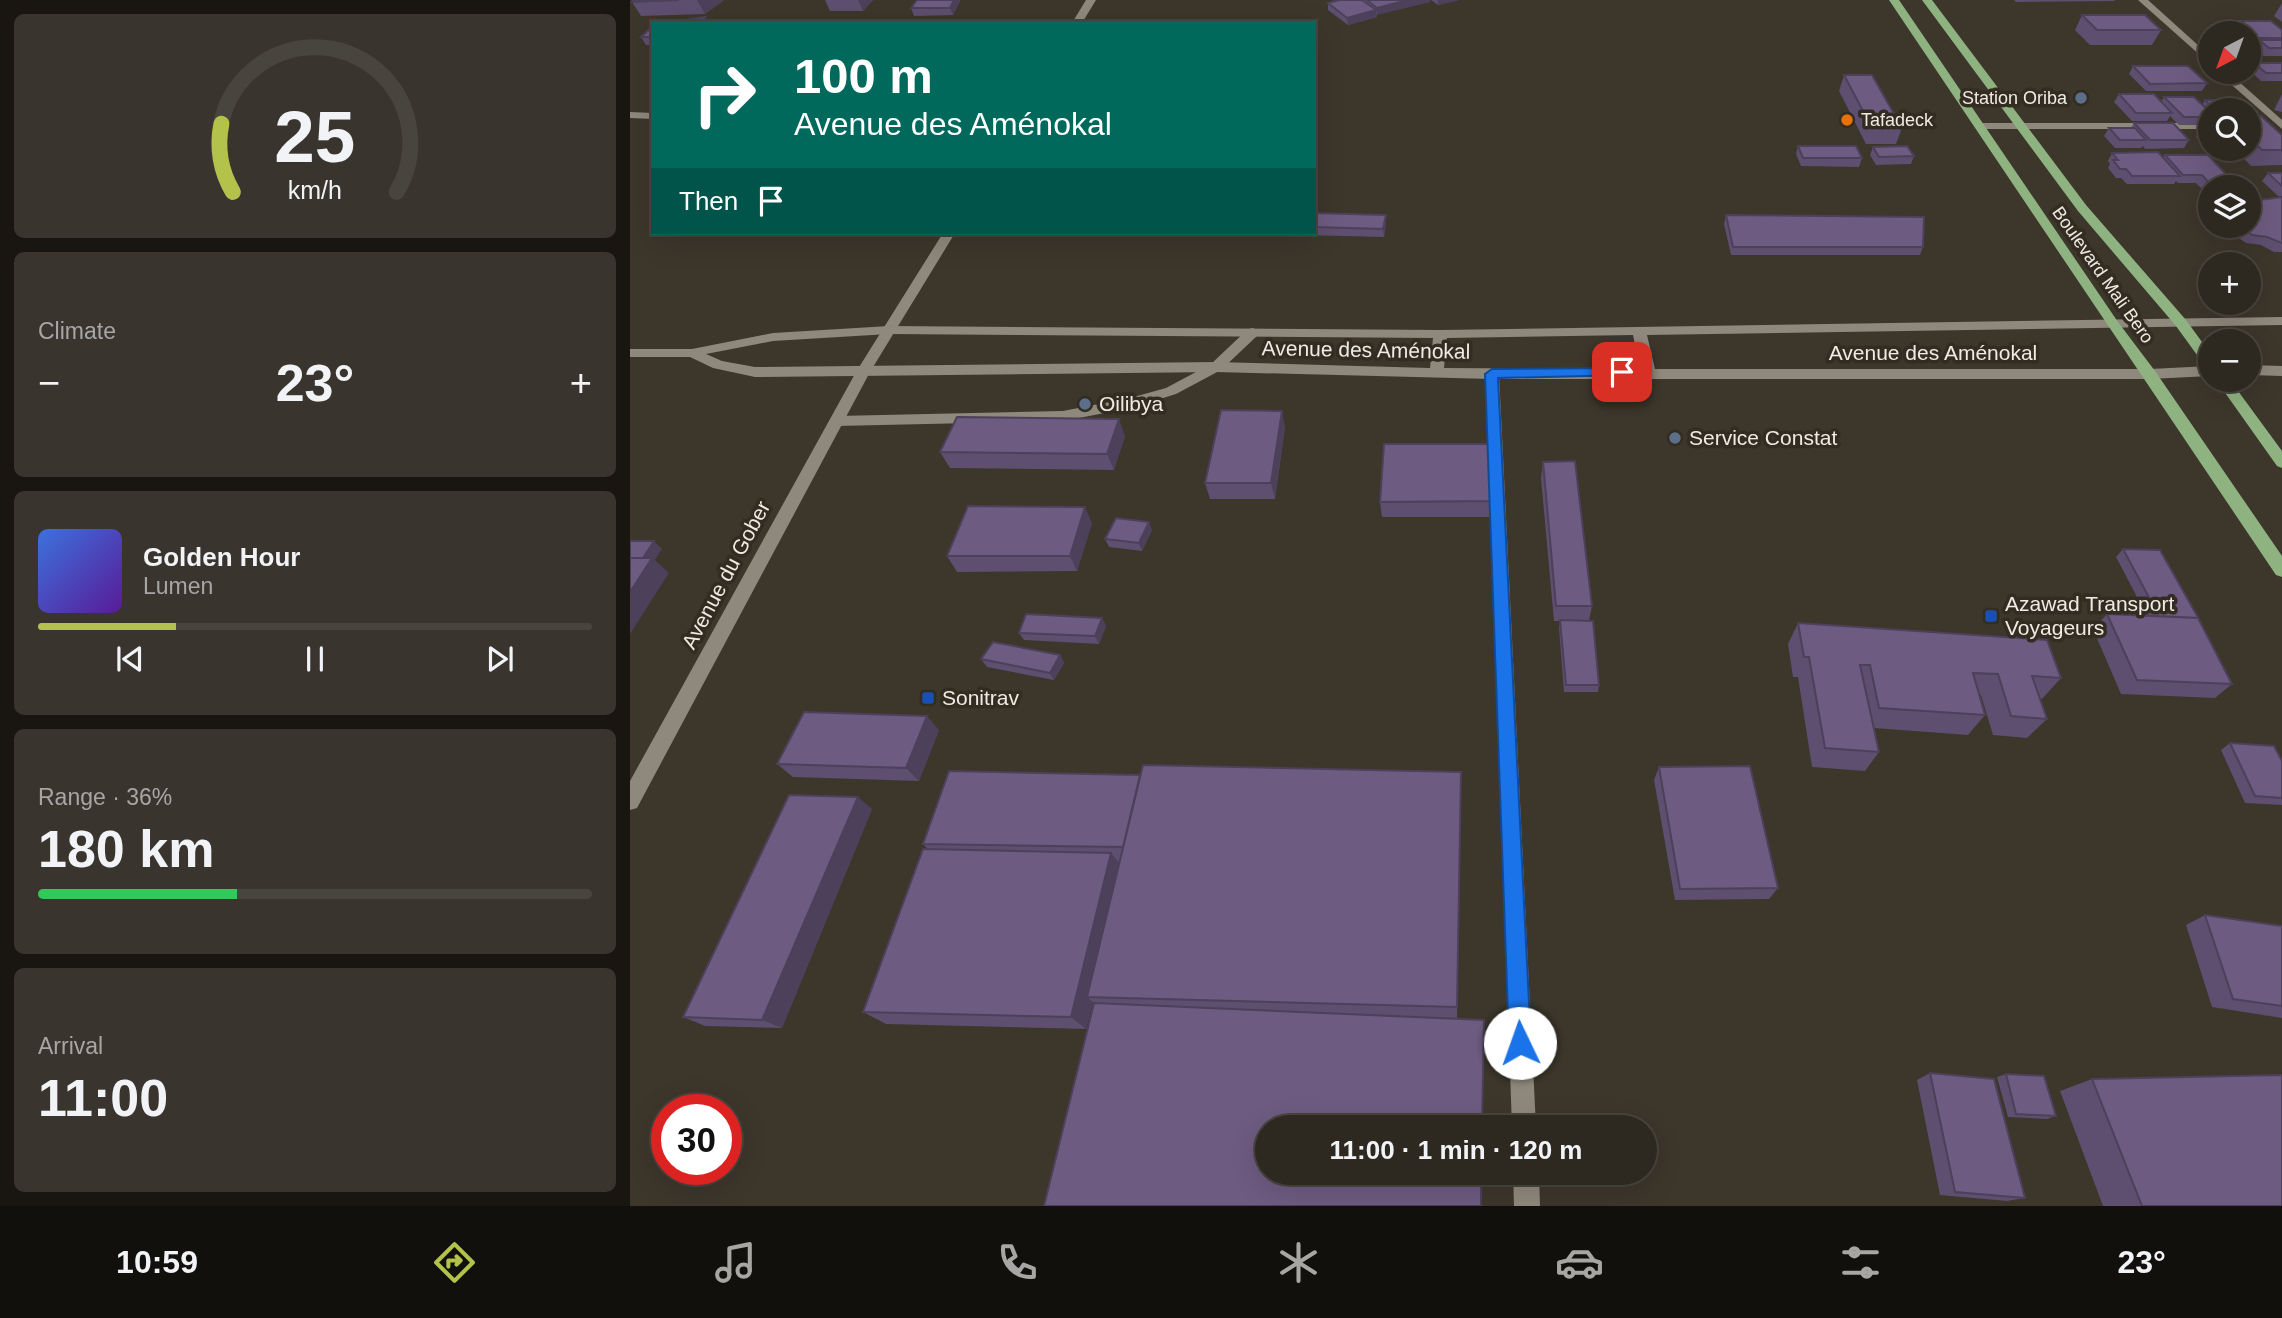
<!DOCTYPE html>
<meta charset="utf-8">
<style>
body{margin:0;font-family:Arial,sans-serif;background:#39342d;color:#f1f3f6;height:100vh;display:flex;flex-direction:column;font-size:26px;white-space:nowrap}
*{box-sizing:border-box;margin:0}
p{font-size:23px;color:#a7a6a5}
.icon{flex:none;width:38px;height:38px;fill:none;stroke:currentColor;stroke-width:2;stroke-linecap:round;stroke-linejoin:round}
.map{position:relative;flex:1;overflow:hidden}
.sheet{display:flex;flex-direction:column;gap:14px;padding:14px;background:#191612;width:630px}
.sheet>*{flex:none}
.guide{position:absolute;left:21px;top:21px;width:665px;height:214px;border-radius:0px;box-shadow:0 7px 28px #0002,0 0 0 2px #48443e;background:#00695c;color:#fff;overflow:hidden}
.needle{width:46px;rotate:221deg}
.fabs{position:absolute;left:1568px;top:21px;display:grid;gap:14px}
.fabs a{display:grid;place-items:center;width:63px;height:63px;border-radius:50%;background:#2d2820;box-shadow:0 7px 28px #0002,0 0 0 2px #48443e;font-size:35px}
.speed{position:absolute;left:21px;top:1094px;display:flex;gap:14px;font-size:35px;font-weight:700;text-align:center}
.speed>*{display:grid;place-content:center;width:91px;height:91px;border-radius:50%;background:#2d2820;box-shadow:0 7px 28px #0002,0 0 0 2px #48443e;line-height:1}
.speed .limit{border:10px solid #d22;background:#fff;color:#111}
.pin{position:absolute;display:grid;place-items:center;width:60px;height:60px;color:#fff;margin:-30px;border-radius:14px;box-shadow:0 4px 10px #0006}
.me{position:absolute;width:77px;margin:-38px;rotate:357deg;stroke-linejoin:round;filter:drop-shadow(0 0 5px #0008)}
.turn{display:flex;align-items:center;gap:24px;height:147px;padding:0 28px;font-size:32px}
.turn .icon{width:91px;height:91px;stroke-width:2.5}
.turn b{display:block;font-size:49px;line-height:60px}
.then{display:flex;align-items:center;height:66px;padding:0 28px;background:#0003;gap:14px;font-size:26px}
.big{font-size:52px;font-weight:700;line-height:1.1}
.sheet .card{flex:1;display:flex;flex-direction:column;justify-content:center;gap:10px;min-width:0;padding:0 24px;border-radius:10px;background:#39342d}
.sheet .dial{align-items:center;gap:0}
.dial svg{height:182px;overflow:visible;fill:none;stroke:#48443e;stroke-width:7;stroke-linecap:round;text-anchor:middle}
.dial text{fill:#f1f3f6;stroke:none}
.song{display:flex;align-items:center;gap:21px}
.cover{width:84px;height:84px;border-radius:10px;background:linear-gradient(135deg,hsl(220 70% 55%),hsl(270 70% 35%))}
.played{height:7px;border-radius:4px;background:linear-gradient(90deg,#b3c24b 25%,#48443e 25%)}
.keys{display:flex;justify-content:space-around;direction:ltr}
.heat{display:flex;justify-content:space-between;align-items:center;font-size:38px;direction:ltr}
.charge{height:10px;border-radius:5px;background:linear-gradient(90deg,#34c759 36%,#48443e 0)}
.trip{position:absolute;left:625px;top:1115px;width:402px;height:70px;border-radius:35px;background:#2d2820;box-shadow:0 7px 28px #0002,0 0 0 2px #48443e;font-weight:700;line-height:70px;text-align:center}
.tabs{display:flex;height:112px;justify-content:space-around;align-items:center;background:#12100d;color:#a7a6a5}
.tabs .icon{width:49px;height:49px}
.tabs .active{color:#b3c24b}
.tabs b{font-size:32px;color:#f1f3f6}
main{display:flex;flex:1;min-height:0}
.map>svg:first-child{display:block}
</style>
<main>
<section class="sheet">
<div class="card dial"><svg viewBox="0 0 100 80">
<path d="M14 69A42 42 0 1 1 86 69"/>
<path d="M14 69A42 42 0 0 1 9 39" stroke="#b3c24b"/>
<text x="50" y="56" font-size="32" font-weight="700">25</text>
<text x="50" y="72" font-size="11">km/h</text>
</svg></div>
<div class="card"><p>Climate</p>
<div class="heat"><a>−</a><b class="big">23°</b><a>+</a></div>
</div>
<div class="card">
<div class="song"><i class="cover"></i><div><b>Golden Hour</b><p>Lumen</p></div></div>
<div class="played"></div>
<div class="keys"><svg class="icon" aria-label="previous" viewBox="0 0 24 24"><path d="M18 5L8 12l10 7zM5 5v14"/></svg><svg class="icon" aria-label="pause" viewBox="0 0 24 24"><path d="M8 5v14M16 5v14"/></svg><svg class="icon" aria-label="next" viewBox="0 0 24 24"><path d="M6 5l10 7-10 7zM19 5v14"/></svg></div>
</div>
<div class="card"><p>Range · 36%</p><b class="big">180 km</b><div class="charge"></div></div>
<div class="card"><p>Arrival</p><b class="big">11:00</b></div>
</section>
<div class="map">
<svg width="1652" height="1206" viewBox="0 0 1652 1206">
<rect width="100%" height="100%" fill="#3c362b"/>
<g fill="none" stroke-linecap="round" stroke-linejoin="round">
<path fill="#8f887c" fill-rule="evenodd" d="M623 328 630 332 628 335 591 370 546 394 501 408 433 421 206 426 199 421 206 416 433 411 500 398 536 388 581 364 618 329Z"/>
<path fill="#8f887c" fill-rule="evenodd" d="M456 0H466L452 23H442Z
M1508 0H1518L1580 56V64Z
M1587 72H1598L1652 120V129Z
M0 112 23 113V119L0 118Z
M1580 123V129H1349L1344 126 1349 123Z
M313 233H325L240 372 7 808 0 810V781L226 372Z
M862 369 869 374 906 1127H882L855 374Z
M883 1172H909L910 1206H884Z"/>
<path fill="#8f887c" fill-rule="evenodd" d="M1652 317V325L1017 335 1025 369H1520L1580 366V376L1520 379H862L586 372 125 377 83 368 60 357H0V349H62L143 333 259 326 810 330ZM259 334 803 338 800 368 586 362 125 367 92 361 76 354 143 341ZM1003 335 1010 369 814 368 817 338Z
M1619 365 1652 366V376L1619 375Z"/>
<path fill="#8fb380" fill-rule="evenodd" d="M1259 0H1269L1488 322 1525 371 1652 556V577L1646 575Z
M1292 0H1302L1456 205 1556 320 1580 353V367L1575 366 1546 326 1448 211Z
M1586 380H1600L1652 451V468L1647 466Z"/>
</g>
<path fill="#5e4e6f" d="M3 0H94L75 14 11 16 2 2Z
M195 0H243L233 11H200Z
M709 0H800V2L747 14V17L718 25 698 10V3Z
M801 0H829L808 5Z
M1384 0H1485L1484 1 1386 2Z
M330 1 323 15 284 16 281 8Z
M1652 3V22L1644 16Z
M1452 15 1531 30 1522 45H1460L1445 30Z
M1607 21 1652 30V56H1634L1624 48 1625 45H1622L1619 43V33H1607L1602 29Z
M23 26V45H16L11 37Z
M1624 63H1652V81H1631L1619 70Z
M1503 66 1577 83 1572 91H1516L1499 74Z
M1214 75 1272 128 1266 144H1236L1209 91Z
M1489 94 1531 102 1534 97 1572 105 1575 100 1605 108 1603 110H1580V125H1549L1540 116 1537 121H1502L1484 102Z
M1652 94V112L1644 110Z
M1619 116 1652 135V165L1621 166 1606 150 1604 153H1581L1566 137 1571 129H1580V149H1619Z
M1504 123 1559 140 1554 148 1515 149 1513 146 1511 148H1485L1474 136 1479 128H1501Z
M1168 146 1232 158 1229 167 1171 166 1166 154Z
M1243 147 1284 156 1281 164 1246 165 1240 155Z
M1482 153 1533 158 1535 155 1606 185 1605 187H1580V224L1566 207 1572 199 1579 193H1576L1566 183H1548L1546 181 1544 184H1497L1491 178H1486L1478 168 1480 164 1478 161Z
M1638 173H1652V196H1648L1632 181Z
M1652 197V252H1644L1631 245 1616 243 1606 236 1586 231 1582 226H1619L1630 200Z
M684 213 756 223 754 237 673 235V233H684Z
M1096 215 1293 247 1290 255H1101L1094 224Z
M655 427 645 499H580L575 483Z
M495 436 484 470 320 468 310 452Z
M913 462 962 606 959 621 969 685 968 692H934L929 628 930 621H924L911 478Z
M864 501 863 517H752L750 502Z
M462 523 447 571 327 572 317 556Z
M522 530 512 551 479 547 475 539Z
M1493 549 1569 622 1602 684 1585 698 1491 694 1463 629 1477 614 1517 616 1486 557Z
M472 618 476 626 469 644 394 640 389 633Z
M1168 623 1431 678 1412 699 1410 698 1417 719 1397 738 1363 735 1351 695 1349 694 1355 715 1338 735 1244 728 1249 752 1235 771 1182 767 1168 677H1163L1158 644Z
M430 655 434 663 424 680 357 667 351 659Z
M309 730 289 781 163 777 147 764Z
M1600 743 1652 761V805L1615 803 1591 750Z
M1029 767 1148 888 1139 899 1045 900 1024 780Z
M831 772 827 1019 464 1003 463 1002 456 1029 256 1024 233 1012 298 849 293 844 510 775Z
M242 809 152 1028 75 1026 53 1017Z
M1575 915 1652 926V1018L1582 1007 1556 925Z
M1300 1073 1395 1198 1377 1201 1310 1195 1287 1080Z
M1376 1074 1426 1116 1417 1119 1378 1117 1367 1077Z
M1462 1079 1652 1206H1473L1430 1091Z"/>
<path fill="#4c405a" d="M67 0H94L75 14Z
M228 0H243L233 11Z
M324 0H330V1L323 15 320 8Z
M778 0H800V2L747 15V8Z
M808 0H829L808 5Z
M746 10 747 17 718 25 717 18Z
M75 17 78 23H70Z
M756 215V223L754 237 753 229Z
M652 411 655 427 645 499 641 483Z
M489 419 495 436 484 470 477 454Z
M455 507 462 523 447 571 440 556Z
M519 522 522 530 512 551 509 543Z
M24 541 32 549 25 560 39 573 0 634V592L10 562Z
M472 618 476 626 469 644 465 636Z
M430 655 434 663 424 680 420 673Z
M297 716 309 730 289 781 276 768Z
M228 797 242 809 152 1028 132 1020Z
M481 853 494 869 457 997 463 1002 456 1029 441 1017Z"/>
<path fill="#6d5b81" stroke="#4c405a" stroke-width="2" d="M3 0H49L2 2Z
M287 0H324L320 8H281Z
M709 0H732L746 10 717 18 698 3Z
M737 0H778L747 8Z
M1452 15H1515L1531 30H1467Z
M75 17 70 23H38Z
M1607 21H1641L1652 30V38H1626Z
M23 26V37H11Z
M1629 40H1652V48H1639Z
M1624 63H1652V73H1636Z
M1503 66H1558L1577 83 1520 84Z
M1214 75H1242L1272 128H1242Z
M1489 94H1524L1542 113H1506Z
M1534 97H1564L1578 110H1580V117H1554Z
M1575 100H1596L1605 108 1584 109Z
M1619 116H1631L1652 135V150H1632L1619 137Z
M1504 123H1543L1559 140H1520Z
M1479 128H1505L1516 140H1490Z
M1571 129H1580V138Z
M1168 146H1226L1232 158H1173Z
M1277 146 1284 156 1249 157 1243 147Z
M1528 152 1550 176H1502L1496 169H1490L1483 160H1488L1482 153Z
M1535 155H1578L1606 185H1581L1572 175H1553Z
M1638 173H1652V186Z
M1619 189 1630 200 1652 197V243L1637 237 1622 235 1612 228 1603 226H1619Z
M1580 192V209L1572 199Z
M684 213 756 215 753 229 684 227Z
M1096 215 1294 217 1293 247H1103Z
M591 410 652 411 641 483H575Z
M327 417 489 419 477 454 310 452Z
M754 444H862L864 501 750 502Z
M945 461 962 606H926L913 462Z
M338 506 455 507 440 556H317Z
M486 518 519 522 509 543 475 539Z
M0 541H24L13 558H0Z
M1493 549 1530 550 1570 621 1568 618 1529 616Z
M0 558H22L0 592Z
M396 614 472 618 465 636 389 633Z
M1477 614 1568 618 1602 684 1507 680Z
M930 620 963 621 969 685H936Z
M1168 623 1417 640 1431 678 1402 676 1417 719 1381 716 1368 674 1343 673 1355 715 1249 708 1240 665H1230L1249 752 1195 748 1179 657H1174Z
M363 642 430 655 420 673 351 659Z
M174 712 297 716 276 768 147 764Z
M1600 743 1644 746 1652 761V798L1625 796Z
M513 765 831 772 827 1007 457 997Z
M1120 766 1148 888 1050 889 1029 767Z
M319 771 510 775 493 847 293 844Z
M159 795 228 797 132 1020 53 1017Z
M293 849 481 853 441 1017 233 1012Z
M1575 915 1652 926V1006L1603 999Z
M464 1003 854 1020 852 1127H637V1172H851V1206H414Z
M1300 1073 1364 1079 1395 1198 1325 1192Z
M1376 1074 1414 1076 1426 1116 1386 1114Z
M1652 1075V1206H1512L1462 1079Z"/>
<path fill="#1a73e8" stroke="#114b97" stroke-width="2" d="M992 368 997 369V375L868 378 901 1043 898 1051 890 1054 883 1051 879 1043 855 374 862 369Z"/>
<g fill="#5c6f8a" stroke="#322c21" stroke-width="2.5">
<circle cx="1451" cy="98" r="7"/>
<circle cx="455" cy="404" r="7"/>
<circle cx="1045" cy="438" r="7"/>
</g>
<circle fill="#e8710a" stroke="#322c21" stroke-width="2.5" cx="1217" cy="120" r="7"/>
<g fill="#1a4fb4" stroke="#322c21" stroke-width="2.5">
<rect x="1354" y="609" width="14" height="14" rx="3.5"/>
<rect x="291" y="691" width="14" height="14" rx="3.5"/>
</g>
<g text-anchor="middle" stroke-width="7" stroke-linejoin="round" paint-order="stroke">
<g font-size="18" fill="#eeebe4" stroke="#322c21" text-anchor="end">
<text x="1437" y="104">Station Oriba</text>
<text x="1231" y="126" text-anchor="start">Tafadeck</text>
</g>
<g font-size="18" fill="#eeebe4" stroke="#322c21">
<text transform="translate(1473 275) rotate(55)" y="6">Boulevard Mali Bero</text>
</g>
<g font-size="21" fill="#eeebe4" stroke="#322c21">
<text transform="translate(736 350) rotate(1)" y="7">Avenue des Aménokal</text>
<text x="1303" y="360">Avenue des Aménokal</text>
<text transform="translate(96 575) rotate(-62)" y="7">Avenue du Gober</text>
</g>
<g font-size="21" fill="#eeebe4" stroke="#322c21" text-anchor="start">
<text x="469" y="411">Oilibya</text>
<text x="1059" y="445">Service Constat</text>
<text x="1375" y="611">Azawad Transport<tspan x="1375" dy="24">Voyageurs</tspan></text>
<text x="312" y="705">Sonitrav</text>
</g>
</g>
</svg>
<div class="fabs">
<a><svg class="needle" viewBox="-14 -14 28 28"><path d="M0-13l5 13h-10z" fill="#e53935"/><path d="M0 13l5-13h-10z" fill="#a7a6a5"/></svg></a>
<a><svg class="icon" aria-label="search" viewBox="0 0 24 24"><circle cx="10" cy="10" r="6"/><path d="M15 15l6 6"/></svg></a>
<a><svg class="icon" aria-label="layers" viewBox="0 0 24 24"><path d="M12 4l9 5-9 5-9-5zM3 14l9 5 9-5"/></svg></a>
<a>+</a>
<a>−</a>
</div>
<div class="speed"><div class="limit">30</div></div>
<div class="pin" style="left:992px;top:372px;background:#d93025"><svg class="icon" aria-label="arrive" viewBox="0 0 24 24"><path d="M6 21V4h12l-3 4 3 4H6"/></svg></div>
<svg class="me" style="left:890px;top:1043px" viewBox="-20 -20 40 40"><circle r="19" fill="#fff"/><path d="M0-13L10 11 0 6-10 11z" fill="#1a73e8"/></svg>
<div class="trip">11:00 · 1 min · 120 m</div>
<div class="guide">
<div class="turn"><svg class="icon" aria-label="right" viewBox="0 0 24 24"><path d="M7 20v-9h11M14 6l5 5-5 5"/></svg><div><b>100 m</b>Avenue des Aménokal</div></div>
<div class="then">Then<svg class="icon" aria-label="arrive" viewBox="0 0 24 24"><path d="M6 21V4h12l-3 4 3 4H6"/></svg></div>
</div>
</div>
</main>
<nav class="tabs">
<b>10:59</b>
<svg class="icon active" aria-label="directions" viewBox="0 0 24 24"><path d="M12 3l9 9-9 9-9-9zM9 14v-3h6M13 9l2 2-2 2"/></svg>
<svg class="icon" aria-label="music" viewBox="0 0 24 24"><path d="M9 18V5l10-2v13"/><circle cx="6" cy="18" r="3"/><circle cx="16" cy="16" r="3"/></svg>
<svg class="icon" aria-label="phone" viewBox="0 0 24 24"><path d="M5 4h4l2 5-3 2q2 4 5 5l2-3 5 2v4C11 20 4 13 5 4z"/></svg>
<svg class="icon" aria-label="climate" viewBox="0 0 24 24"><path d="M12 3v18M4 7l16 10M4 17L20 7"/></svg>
<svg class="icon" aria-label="car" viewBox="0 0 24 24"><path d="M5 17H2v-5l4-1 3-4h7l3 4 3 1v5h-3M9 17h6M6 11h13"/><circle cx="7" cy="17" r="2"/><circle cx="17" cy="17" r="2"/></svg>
<svg class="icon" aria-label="filters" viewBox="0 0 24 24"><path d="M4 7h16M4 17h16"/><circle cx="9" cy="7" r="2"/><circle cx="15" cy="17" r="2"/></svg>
<b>23°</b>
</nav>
